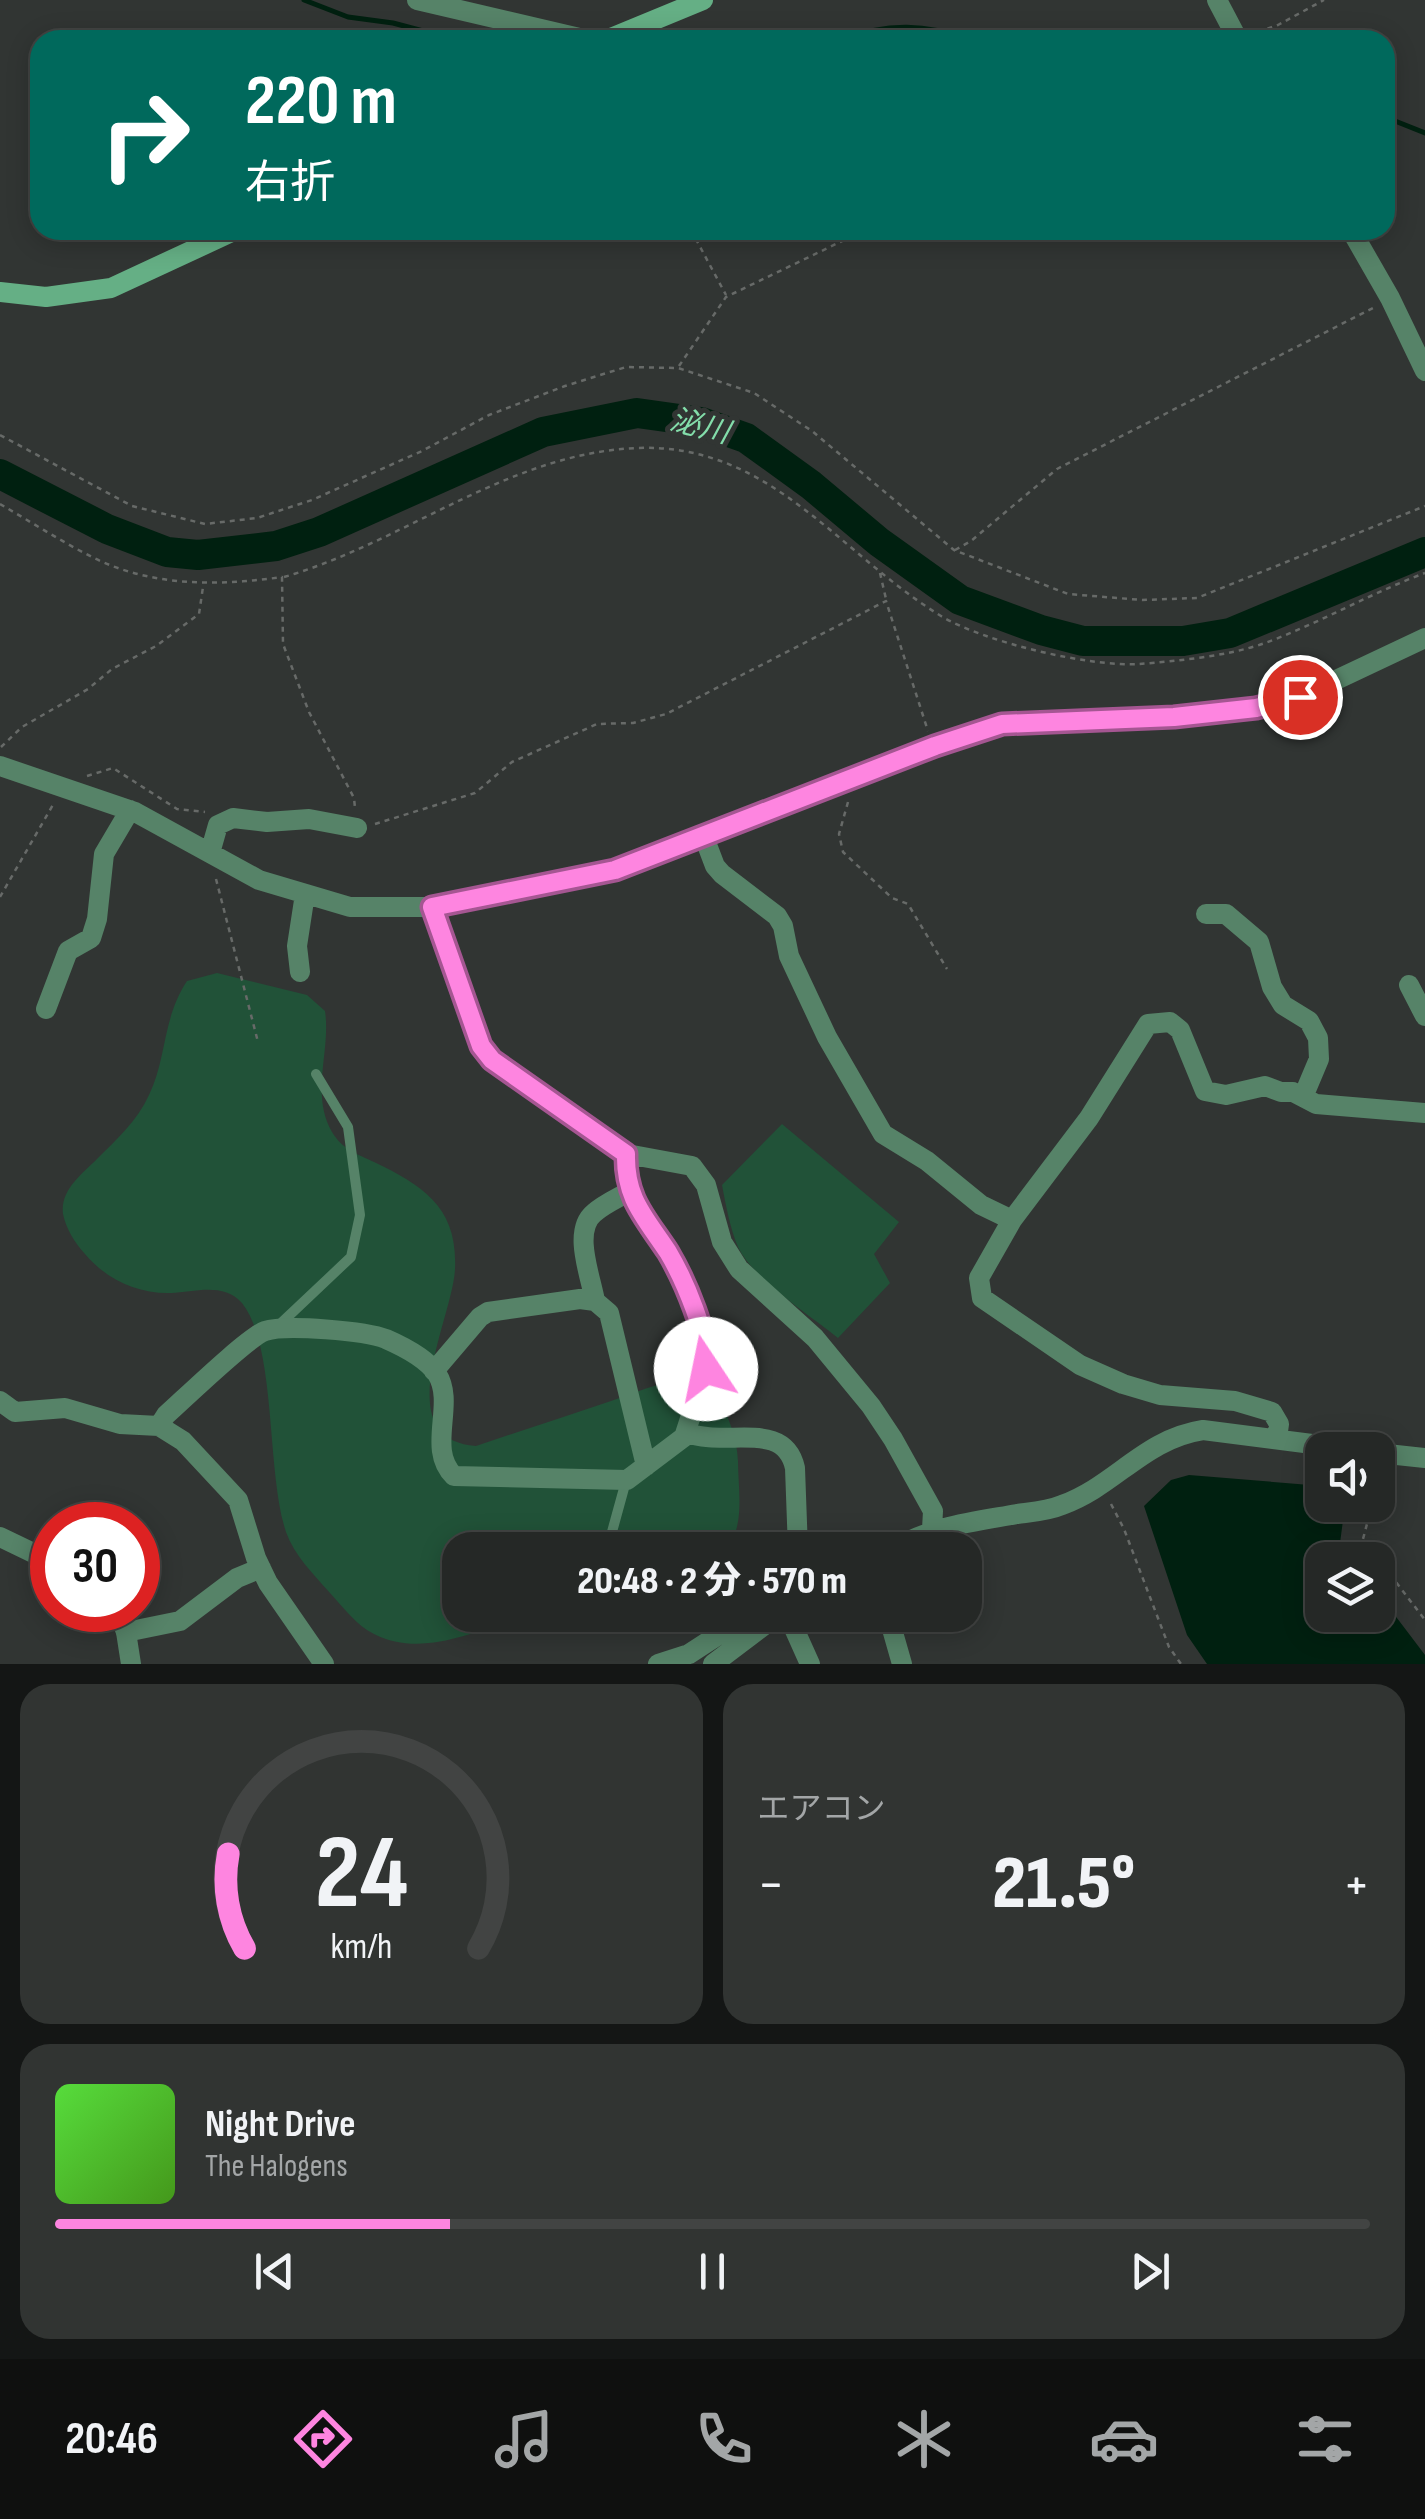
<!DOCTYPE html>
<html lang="ja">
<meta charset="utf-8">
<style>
body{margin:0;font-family:"Sofia Sans Condensed","Noto Sans JP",sans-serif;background:#313432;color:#f1f3f6;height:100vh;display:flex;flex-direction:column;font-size:38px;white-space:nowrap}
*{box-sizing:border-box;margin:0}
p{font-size:32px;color:#a3a6a7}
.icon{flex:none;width:55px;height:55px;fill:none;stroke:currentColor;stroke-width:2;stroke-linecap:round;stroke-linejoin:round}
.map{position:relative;height:1664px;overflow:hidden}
.details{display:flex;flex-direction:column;gap:20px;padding:20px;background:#141615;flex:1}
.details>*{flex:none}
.banner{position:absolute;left:30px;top:30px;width:1365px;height:210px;border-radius:30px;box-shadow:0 5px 25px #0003,0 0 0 2px #424443;background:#00695c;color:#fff;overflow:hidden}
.controls{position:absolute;left:1305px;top:1432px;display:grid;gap:20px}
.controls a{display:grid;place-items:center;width:90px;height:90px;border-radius:20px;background:#252826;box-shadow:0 5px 25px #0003,0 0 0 2px #424443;font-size:50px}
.speed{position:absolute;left:30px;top:1502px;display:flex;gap:20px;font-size:50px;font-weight:700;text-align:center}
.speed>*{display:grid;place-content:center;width:130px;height:130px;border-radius:50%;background:#252826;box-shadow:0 5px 25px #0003,0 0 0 2px #424443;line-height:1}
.speed .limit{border:15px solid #d22;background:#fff;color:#111}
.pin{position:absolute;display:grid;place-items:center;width:85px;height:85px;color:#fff;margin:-42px;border:5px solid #fff;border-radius:50%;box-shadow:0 2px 10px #0007}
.me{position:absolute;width:110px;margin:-55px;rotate:349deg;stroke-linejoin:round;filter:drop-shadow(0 0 8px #0008)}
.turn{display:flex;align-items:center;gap:35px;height:210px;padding:0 50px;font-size:45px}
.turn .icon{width:130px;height:130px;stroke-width:2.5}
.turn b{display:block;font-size:70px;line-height:85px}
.big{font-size:75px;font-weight:800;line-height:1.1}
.details .widget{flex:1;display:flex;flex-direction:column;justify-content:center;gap:15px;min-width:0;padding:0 35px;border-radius:30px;background:#313432}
.details .dial{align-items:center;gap:0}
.dial svg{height:260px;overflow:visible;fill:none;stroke:#424443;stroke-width:7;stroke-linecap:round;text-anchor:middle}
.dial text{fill:#f1f3f6;stroke:none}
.song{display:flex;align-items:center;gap:30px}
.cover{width:120px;height:120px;border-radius:15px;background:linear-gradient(135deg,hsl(110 70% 55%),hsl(100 70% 35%))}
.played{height:10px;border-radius:5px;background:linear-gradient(90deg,#fe85e0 30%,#424443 30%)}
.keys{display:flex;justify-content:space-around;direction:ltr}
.heat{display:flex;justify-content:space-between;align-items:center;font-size:55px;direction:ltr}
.details .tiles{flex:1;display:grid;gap:20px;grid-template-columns:1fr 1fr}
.widget:last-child{grid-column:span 2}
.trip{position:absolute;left:442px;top:1532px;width:540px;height:100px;border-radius:30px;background:#252826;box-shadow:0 5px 25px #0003,0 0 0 2px #424443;font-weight:800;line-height:100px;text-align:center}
.dock{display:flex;height:160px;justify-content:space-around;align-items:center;background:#0f100f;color:#a3a6a7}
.dock .icon{width:70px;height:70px}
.dock .current{color:#fe85e0}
.dock b{font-size:45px;color:#f1f3f6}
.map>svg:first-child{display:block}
</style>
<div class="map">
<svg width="1425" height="1664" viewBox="0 0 1425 1664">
<rect width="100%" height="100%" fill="#313533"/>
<path fill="#215238" d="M217 973 307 995 325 1011C331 1051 310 1094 332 1132 342 1149 357 1154 374 1162 424 1186 458 1208 455 1269 453 1318 387 1439 476 1446 520 1431 564 1417 608 1402 634 1394 663 1379 690 1381 720 1382 738 1436 738 1461 738 1489 746 1528 725 1550H460V1615H526C478 1630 423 1659 374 1634 357 1626 343 1607 330 1593 314 1575 294 1555 286 1532 266 1472 277 1347 242 1303 224 1282 194 1292 171 1293 137 1294 106 1279 85 1254 75 1243 66 1229 63 1214 60 1190 82 1174 97 1159 117 1139 137 1121 149 1095 167 1058 162 1019 187 981Z
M782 1124 899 1222 874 1254 890 1283 838 1338C810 1315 753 1279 738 1247 730 1228 726 1206 722 1185Z"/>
<path fill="#002010" d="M1189 1475 1322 1486V1505H1345L1340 1543 1353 1560H1322V1615H1378V1593L1425 1655V1664H1207L1187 1635 1144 1506 1171 1480Z"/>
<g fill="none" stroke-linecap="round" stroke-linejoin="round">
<path stroke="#002010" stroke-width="5" d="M304 0 348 17 393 23 457 40
M841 40C888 22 926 24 972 40
M1385 117 1425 133"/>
<path stroke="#002010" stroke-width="30" d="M0 474 107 529 167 552 198 555 276 546 319 532 543 432 637 413 701 422 746 438 811 485 879 542 960 600 1041 630 1083 641H1183L1230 633 1425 552"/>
<path stroke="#676a68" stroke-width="2.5" stroke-dasharray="5 5" stroke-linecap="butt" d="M1258 32 1278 25 1324 0
M691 230 726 295
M679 366 726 297 865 230
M0 435 132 506 205 524 257 518 312 500 422 451 489 415 565 386 626 367 678 368 754 393 812 431 954 550 1068 594 1142 600 1197 598 1425 506
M0 504C31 522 62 542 94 558 153 587 219 586 282 577L283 644 309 712 354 798 355 808
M955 550 971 541 1057 469 1375 307
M880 573 886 599
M284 577C405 542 509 453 637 448 771 443 838 553 941 616 984 642 1089 667 1139 664 1177 661 1229 656 1265 643 1320 623 1371 593 1425 573
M1 747 22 727 88 689 112 669 156 646 199 614 203 587
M87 776 113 768 177 809 205 812
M848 802 839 834 843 852 892 898 908 904 947 969
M375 824 475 793 512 762 597 724 633 723 666 714 886 601 928 731
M216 879 258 1042
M0 897 54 803
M1378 1485 1381 1472
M1111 1504 1124 1529 1169 1647 1181 1664
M1372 1505 1363 1539 1425 1620
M506 1541H530L538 1536 595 1535"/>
<path stroke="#568368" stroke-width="10" d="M278 1326 351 1257 360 1215 348 1127 316 1074
M607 1550 626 1481
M451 1586 460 1587"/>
<path stroke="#568368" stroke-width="20" d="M417 0 588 40
M1217 0 1238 40
M1351 230 1390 298 1425 371
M0 766 135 812 259 880 350 907H432L615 869 935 747 1002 724 1174 717 1255 708 1300 697 1425 638
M704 837 715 866 722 874 777 916 783 926 789 956 827 1037 883 1134 927 1161 981 1205 1012 1220
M210 853 218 825 233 818 267 822 309 819 357 828
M432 907 481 1045 492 1060 627 1154 692 1166 706 1185 722 1242 739 1269 815 1338 871 1406 893 1439 933 1511 932 1529 917 1550
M1206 914H1226L1259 942 1272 987 1283 1005 1309 1021 1318 1038 1319 1059 1303 1097
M300 972 297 946 305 894
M1409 985 1425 1016
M46 1009 68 951 91 938 97 919 104 854 130 810
M595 1301C591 1277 572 1231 594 1213 604 1204 618 1198 630 1191
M434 1371 480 1317 488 1312 580 1299 595 1301 609 1313 646 1466
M0 1401 15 1412 65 1408 120 1424 159 1426 183 1441 238 1500 256 1558 268 1583 324 1664
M159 1426 166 1415C184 1399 248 1337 265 1331 286 1324 366 1331 386 1339 402 1346 427 1359 437 1374 456 1404 426 1449 454 1476L627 1480 684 1437 706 1369 708 1355 691 1301 668 1253 649 1228 630 1191 627 1154
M686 1432C724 1449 784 1418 795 1468L798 1550
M1277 1439 1279 1424 1272 1412 1235 1401 1160 1395 1123 1384 1080 1365 982 1298 979 1278 1012 1220 1089 1118 1148 1024 1170 1022 1180 1030 1205 1091 1226 1095 1265 1086 1281 1092H1293L1316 1104 1425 1113
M1378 1453 1425 1458
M892 1550C932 1526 972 1522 1017 1514 1032 1512 1048 1511 1062 1505 1115 1486 1144 1439 1203 1430L1359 1450
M788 1615 810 1664
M888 1615 902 1664
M126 1632 180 1621 237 1578 261 1568
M658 1664 689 1654 749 1615
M713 1664 778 1615"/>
<path stroke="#568368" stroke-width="20" d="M0 1537 52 1562
M118 1610 126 1632 131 1664"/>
<path stroke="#65af85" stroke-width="20" d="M606 40 703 0
M0 292 46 297 111 288 236 230"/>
</g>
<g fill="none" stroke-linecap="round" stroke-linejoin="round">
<g stroke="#a55692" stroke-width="25">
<path id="route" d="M706 1369C710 1338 684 1279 668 1252 645 1217 625 1199 626 1154L492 1060 481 1046 432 907 615 870 935 746 1002 724 1174 717 1256 708 1300 697"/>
</g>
<use href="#route" stroke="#fe85e0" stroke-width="18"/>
</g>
<g text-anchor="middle" stroke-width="10" stroke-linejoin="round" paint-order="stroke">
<g font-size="30" font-style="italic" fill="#83ddaa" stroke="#313533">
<text transform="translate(700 426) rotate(14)" y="10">泌川</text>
</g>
</g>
</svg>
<div class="controls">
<a><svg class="icon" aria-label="sound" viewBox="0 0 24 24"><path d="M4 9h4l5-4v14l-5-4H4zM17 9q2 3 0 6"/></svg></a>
<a><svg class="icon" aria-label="layers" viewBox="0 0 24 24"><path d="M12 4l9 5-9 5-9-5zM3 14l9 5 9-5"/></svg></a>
</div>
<div class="speed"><div class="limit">30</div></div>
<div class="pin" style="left:1300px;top:697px;background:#d93025"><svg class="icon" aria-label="arrive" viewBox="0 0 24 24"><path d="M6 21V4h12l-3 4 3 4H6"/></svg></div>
<svg class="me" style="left:706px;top:1369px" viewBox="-20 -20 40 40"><circle r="19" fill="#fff"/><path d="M0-13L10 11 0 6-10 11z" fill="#fe85e0"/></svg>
<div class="trip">20:48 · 2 分 · 570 m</div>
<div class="banner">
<div class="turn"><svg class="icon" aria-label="right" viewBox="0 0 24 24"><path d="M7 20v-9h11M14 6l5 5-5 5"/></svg><div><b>220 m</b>右折</div></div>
</div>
</div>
<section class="details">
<div class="tiles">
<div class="widget dial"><svg viewBox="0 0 100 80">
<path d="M14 69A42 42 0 1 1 86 69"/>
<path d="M14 69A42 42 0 0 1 9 40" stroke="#fe85e0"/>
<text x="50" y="56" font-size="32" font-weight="700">24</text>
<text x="50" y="72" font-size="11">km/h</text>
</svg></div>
<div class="widget"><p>エアコン</p>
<div class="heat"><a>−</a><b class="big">21.5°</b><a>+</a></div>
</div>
<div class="widget">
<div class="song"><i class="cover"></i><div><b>Night Drive</b><p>The Halogens</p></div></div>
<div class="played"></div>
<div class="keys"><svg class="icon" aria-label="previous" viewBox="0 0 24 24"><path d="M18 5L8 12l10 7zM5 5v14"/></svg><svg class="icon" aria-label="pause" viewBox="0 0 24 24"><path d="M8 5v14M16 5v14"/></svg><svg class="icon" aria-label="next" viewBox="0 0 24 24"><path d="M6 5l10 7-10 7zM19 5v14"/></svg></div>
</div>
</div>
</section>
<nav class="dock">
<b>20:46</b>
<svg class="icon current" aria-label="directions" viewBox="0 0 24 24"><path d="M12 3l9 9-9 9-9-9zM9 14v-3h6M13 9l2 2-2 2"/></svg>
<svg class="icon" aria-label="music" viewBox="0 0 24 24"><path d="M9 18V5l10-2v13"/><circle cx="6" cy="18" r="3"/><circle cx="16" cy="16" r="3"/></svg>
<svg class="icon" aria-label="phone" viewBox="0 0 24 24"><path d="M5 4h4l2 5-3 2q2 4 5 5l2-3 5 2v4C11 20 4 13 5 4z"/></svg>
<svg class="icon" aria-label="climate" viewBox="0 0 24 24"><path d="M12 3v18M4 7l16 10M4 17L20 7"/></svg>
<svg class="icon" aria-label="car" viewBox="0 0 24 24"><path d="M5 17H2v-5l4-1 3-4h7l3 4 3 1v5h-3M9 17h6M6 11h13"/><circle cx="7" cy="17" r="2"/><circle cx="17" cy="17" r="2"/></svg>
<svg class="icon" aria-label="filters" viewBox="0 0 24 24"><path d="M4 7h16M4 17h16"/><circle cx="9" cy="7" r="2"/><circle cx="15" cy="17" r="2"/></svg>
</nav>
